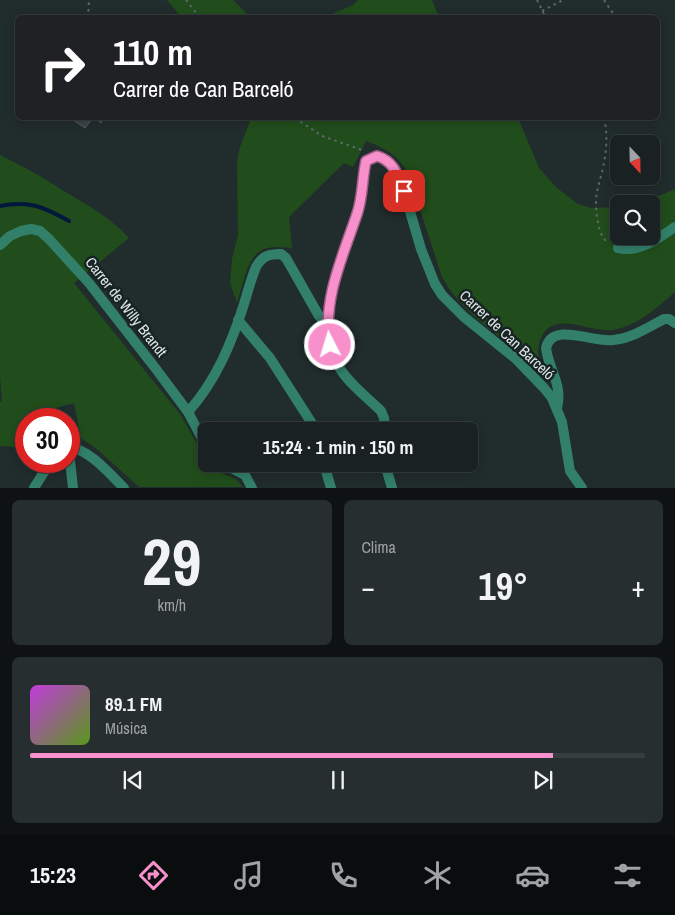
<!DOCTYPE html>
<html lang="es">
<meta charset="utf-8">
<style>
body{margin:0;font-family:"Archivo Narrow",sans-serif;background:#262e2f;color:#f1f3f6;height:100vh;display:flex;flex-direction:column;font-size:19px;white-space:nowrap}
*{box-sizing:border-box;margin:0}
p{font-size:16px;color:#9fa3a5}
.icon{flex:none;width:28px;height:28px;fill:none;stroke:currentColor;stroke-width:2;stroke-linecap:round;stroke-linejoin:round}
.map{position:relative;height:488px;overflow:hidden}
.panel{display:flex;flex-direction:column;gap:12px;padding:12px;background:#0e1213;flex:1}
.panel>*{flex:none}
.hud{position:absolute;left:15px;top:15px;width:645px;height:105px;border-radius:8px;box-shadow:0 2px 12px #0003,0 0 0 1px #373e40;background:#202124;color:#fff;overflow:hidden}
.needle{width:32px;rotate:158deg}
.buttons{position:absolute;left:610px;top:135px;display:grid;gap:10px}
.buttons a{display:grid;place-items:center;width:50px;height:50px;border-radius:8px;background:#192122;box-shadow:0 2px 12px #0003,0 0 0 1px #373e40;font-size:25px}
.speed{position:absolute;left:15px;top:408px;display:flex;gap:10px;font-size:25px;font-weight:700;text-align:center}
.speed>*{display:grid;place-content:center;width:65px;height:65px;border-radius:50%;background:#192122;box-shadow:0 2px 12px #0003,0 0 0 1px #373e40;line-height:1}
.speed .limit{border:8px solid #d22;background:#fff;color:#111}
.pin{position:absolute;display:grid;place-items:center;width:42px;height:42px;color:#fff;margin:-21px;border-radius:10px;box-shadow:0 2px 8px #0006}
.me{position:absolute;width:55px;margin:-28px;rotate:355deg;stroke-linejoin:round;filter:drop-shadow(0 0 4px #0008)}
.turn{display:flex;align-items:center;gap:18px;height:105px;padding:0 15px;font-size:22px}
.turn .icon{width:65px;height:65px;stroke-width:2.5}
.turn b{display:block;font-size:35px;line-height:42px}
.big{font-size:38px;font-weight:700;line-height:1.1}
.panel .tile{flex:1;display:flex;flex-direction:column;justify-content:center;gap:8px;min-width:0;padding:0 18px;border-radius:8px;background:#262e2f}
.panel .dial{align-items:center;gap:0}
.dial b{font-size:65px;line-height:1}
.song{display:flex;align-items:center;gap:15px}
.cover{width:60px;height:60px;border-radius:8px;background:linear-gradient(135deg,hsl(290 70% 55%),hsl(90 70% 35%))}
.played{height:5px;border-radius:2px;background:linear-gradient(90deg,#f890cc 85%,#373e40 85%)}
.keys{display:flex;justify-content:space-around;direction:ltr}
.heat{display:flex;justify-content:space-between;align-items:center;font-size:28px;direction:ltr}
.panel .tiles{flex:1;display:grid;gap:12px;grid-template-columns:1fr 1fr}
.tile:last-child{grid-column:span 2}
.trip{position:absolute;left:198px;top:422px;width:280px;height:50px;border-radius:8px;background:#192122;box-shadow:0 2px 12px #0003,0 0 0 1px #373e40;font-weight:700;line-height:50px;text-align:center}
.tab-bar{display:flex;height:80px;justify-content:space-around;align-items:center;background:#0a0d0e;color:#9fa3a5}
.tab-bar .icon{width:35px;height:35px}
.tab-bar .current{color:#f890cc}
.tab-bar b{font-size:22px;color:#f1f3f6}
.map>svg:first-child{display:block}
</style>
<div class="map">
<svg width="675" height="488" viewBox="0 0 675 488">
<rect width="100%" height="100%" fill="#212c2d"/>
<path fill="#214d1c" d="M167 0H233L250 17H181Z
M358 0H432L439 17H325L353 5Z
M251 118H518L539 168 557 188 578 204 591 208 619 207V236H651V204H640L675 189V292C658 307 637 326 613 330 591 333 555 310 542 336 535 350 539 360 545 373 511 343 464 317 442 277L408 173C398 155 385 148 366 141L353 167 344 163 289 217 292 248C284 248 276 246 268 248 247 251 243 286 237 303L230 283 232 259 238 235 237 164 239 150Z
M0 155C22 166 43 177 64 191 87 205 110 217 129 238L74 283 180 414 206 459V464H210L221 473 236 479 243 487H139L98 450 81 438 74 403 45 411 47 419H26V448L0 446V402L2 401 0 376Z"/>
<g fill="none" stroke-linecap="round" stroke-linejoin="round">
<path stroke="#01173c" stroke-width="4" d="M0 206C29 200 44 207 69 221"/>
</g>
<path fill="#3b4449" stroke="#525c61" d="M70 118H93L85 128Z
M94 118H104L101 123Z"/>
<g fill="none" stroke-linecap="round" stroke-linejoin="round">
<path stroke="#5f6869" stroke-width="2" stroke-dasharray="2.5 4" stroke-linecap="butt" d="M186 0 200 18
M537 0 546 18
M604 0 616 18
M542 11 563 0
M88 18 89 0
M295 118 322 136 362 150
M604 118C607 130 607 144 605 157 601 184 592 192 598 222 599 230 602 238 608 243"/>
<path stroke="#32806a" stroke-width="10" d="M0 245 10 236 21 231 31 229 40 231 49 239 89 283 156 369 188 412 206 446
M618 248C640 253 657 239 675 227
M238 320 270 358 311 422 315 431
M557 408C563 384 549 371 546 348 552 321 592 343 613 340 632 338 647 328 664 319H669L675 323
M188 412C216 381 232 342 244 304 248 291 251 279 256 267 262 256 269 254 281 254L286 258 319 316 328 326
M385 431 384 418 381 411C368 398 348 383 339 367 312 319 342 261 357 213 363 196 362 178 366 161L377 156 389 162 395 169 404 191 421 249 435 284 442 295 464 317 515 358 544 388 552 398 562 422 570 471 582 488
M69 448C87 447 111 475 124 488
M69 451 73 488
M224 464 245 475 252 488
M324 464 331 488
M385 464 392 488
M34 488 51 461"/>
</g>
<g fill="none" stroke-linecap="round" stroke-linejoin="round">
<g stroke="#a15e85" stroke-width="12">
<path id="route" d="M330 345C322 300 343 256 357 214 363 197 362 178 366 161L377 156C394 161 398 176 404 191"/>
</g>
<use href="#route" stroke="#f890cc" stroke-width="9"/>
</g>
<g text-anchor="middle" stroke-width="5" stroke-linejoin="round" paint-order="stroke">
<g font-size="15" fill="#dee5e5" stroke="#182323">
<text transform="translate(126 307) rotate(52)" y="5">Carrer de Willy Brandt</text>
<text transform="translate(507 335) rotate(43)" y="5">Carrer de Can Barceló</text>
</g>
</g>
</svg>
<div class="buttons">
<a><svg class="needle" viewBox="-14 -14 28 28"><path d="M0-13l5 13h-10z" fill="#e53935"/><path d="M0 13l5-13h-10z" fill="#9fa3a5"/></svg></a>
<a><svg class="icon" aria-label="search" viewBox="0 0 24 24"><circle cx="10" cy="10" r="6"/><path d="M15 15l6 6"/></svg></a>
</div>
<div class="speed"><div class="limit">30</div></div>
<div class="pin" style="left:404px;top:191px;background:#d93025"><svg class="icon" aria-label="arrive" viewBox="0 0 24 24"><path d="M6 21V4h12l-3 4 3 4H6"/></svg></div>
<svg class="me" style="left:330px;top:345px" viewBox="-20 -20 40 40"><circle r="17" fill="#f890cc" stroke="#fff" stroke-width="3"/><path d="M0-11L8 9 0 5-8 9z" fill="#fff"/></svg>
<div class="trip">15:24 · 1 min · 150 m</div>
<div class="hud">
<div class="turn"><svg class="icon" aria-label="right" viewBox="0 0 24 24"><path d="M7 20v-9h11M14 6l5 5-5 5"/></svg><div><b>110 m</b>Carrer de Can Barceló</div></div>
</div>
</div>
<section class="panel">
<div class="tiles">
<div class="tile dial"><b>29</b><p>km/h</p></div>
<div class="tile"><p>Clima</p>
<div class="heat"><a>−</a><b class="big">19°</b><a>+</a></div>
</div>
<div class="tile">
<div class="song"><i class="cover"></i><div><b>89.1 FM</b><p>Música</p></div></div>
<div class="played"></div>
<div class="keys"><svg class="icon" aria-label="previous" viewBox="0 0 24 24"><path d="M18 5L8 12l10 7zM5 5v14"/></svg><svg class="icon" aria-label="pause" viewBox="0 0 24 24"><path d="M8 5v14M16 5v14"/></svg><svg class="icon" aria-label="next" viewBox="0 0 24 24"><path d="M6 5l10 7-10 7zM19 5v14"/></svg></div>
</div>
</div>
</section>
<nav class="tab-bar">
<b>15:23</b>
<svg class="icon current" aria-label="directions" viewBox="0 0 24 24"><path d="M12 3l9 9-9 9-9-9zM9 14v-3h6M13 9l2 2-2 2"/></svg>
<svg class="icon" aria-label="music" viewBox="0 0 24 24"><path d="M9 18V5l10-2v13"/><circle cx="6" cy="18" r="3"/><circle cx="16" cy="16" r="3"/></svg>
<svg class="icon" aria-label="phone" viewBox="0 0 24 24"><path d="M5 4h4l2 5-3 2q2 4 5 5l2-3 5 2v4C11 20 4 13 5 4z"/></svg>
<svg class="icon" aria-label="climate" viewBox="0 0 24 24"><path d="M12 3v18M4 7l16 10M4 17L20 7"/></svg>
<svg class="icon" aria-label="car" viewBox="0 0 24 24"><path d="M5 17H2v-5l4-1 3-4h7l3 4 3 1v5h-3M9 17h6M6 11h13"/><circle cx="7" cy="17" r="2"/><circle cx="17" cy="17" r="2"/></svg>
<svg class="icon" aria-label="filters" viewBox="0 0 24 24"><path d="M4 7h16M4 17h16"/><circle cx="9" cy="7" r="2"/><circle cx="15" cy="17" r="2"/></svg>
</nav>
